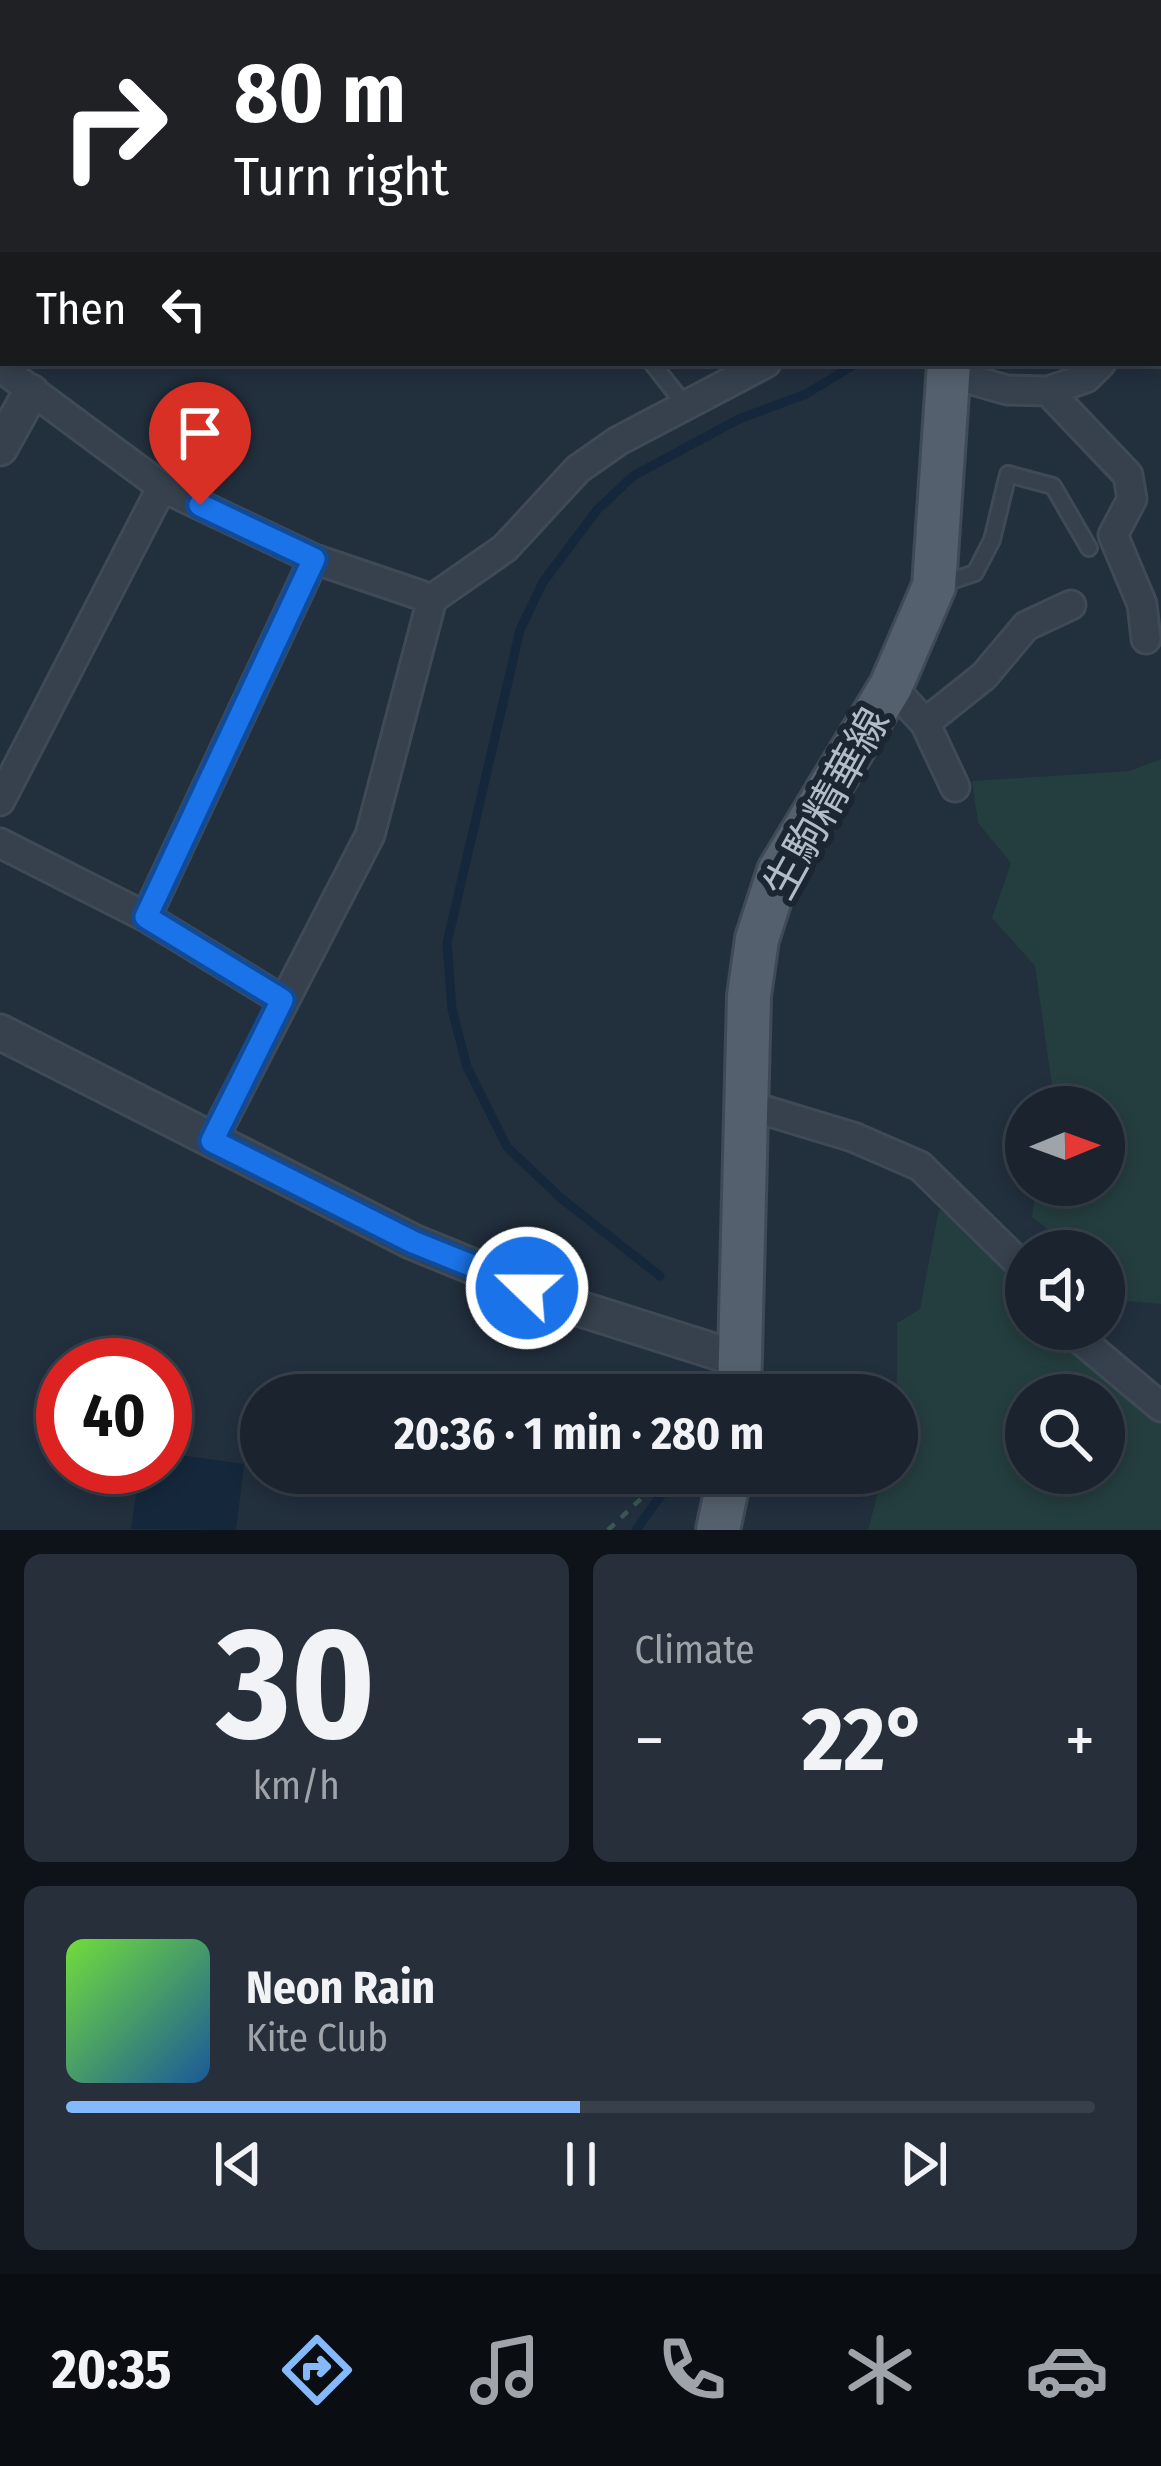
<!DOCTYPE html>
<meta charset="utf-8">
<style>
body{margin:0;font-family:"Fira Sans Condensed","Noto Sans JP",sans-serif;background:#272f3a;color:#f1f3f6;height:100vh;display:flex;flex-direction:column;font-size:45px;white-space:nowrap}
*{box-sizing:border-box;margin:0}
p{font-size:39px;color:#9fa4aa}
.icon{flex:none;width:66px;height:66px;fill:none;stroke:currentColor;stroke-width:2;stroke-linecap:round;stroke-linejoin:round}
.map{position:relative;height:1530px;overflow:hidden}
.details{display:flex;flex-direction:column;gap:24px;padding:24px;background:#0e1319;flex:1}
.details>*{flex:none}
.guide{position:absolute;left:0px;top:0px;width:1161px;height:366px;box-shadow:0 6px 18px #0003,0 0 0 3px #38404a;background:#202124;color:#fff;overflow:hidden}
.needle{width:78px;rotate:89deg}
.buttons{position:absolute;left:1005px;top:1086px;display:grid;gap:24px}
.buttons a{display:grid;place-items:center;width:120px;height:120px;border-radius:50%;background:#1a232e;box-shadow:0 6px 18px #0003,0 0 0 3px #38404a;font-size:60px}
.speed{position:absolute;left:36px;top:1338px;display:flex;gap:24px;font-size:60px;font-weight:700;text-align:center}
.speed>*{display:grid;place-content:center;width:156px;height:156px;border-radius:50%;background:#1a232e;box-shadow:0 6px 18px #0003,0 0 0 3px #38404a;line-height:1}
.speed .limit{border:18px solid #d22;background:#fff;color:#111}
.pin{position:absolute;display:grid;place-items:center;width:102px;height:102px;color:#fff;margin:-123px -51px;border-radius:50% 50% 50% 0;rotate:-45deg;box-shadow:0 0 12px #0007}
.pin .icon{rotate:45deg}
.me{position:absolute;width:132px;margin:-66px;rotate:292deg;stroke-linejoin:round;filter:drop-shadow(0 0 9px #0008)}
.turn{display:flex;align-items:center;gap:42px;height:252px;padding:0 36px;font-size:54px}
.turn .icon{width:156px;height:156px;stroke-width:2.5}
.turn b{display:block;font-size:84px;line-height:102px}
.then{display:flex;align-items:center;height:114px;padding:0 36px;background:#0003;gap:24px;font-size:45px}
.big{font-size:90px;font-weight:700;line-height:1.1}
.details .card{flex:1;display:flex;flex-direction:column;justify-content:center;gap:18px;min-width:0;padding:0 42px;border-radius:18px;background:#272f3a}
.details .dial{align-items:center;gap:0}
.dial b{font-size:156px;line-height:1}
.song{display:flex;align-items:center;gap:36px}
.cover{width:144px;height:144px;border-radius:18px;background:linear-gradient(135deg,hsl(100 70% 55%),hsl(210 70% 35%))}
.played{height:12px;border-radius:6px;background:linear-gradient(90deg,#84b9fb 50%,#38404a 50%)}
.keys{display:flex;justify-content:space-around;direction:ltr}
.heat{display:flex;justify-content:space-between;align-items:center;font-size:66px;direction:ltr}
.details .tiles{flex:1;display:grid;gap:24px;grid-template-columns:1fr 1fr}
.card:last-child{grid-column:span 2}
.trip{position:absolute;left:240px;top:1374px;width:678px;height:120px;border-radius:60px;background:#1a232e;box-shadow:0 6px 18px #0003,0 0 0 3px #38404a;font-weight:700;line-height:120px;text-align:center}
.tab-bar{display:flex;height:192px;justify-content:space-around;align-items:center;background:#0a0e12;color:#9fa4aa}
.tab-bar .icon{width:84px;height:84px}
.tab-bar .active{color:#84b9fb}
.tab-bar b{font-size:54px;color:#f1f3f6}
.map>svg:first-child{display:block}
</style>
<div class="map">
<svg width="1161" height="1530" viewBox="0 0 1161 1530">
<rect width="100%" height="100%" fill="#222f3d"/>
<path fill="#243d3e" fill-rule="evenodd" d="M1161 759V1304L1127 1301 1104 1278V1251H1076L1032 1217 1036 1185H1104V1107H1055L1035 966 992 918 1011 863 978 823 972 781 1130 771Z
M939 1209 1007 1262 1026 1288V1329H1055L1068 1347 1161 1419V1530H868L883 1473H897V1323L920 1309ZM1026 1395H1104V1473H1026Z"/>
<path fill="#15273b" d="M165 1453 244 1464 236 1530 131 1529 140 1467H165Z"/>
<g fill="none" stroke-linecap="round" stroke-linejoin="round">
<path stroke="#15273b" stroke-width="9" d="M986 3 987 0
M660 1276 562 1199 507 1147 467 1067 452 1009 447 943 520 630 543 582 597 510 633 476 739 419 806 394 857 363
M636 1530 677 1473"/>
<g stroke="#3f4a56" stroke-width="20">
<path id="service" d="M652 363 685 405
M939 585 975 573 992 540 1008 474 1053 486 1089 548"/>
</g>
<g stroke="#3f4a56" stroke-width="33">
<path id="minor" d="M769 0 770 3
M1158 35 1161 33
M1158 316 1161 315
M0 367 162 487 314 559 432 599
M948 373 1007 390 1048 391 1128 475 1132 499 1113 535 1142 604 1146 639
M1048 391 1086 378 1101 363
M891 686 925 723 955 787
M925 723 984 676 1026 626 1071 605
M0 801 162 487
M0 843 146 917 282 1000
M146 917 314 559
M747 1105 853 1137 920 1166 1026 1270
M212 1141 370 835 432 599 505 548 578 469 618 441 766 363
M1068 1329 1161 1407"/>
</g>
<g stroke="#3f4a56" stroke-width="39">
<path id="tertiary" d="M0 448 31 392
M0 1032 413 1242 565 1304 742 1360"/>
</g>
<g stroke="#3f4a56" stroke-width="48">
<path id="primary" d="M1020 3 1021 0
M739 1395 749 996 757 939 779 871 891 686 934 586 949 363
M718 1530 730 1473"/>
</g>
<path stroke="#3d5656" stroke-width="4.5" stroke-dasharray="9 9" stroke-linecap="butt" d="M542 0 544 3
M686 1395 691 1378
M608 1530 647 1493 656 1473"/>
<use href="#service" stroke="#36414d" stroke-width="14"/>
<use href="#minor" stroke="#36414d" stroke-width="27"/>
<use href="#tertiary" stroke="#36414d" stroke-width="33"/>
<use href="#primary" stroke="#54606d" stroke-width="42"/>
</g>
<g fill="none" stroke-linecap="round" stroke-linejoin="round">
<g stroke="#114b97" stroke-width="30">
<path id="route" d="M200 505 314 559 146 917 282 1000 212 1141 413 1242 527 1288"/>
</g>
<use href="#route" stroke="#1a73e8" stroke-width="21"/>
</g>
<g text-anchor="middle" stroke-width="12" stroke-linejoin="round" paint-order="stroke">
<g font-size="42" fill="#b2bcc8" stroke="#1b2632">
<text transform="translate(826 803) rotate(-61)" y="15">生駒精華線</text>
</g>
</g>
</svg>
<div class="buttons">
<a><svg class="needle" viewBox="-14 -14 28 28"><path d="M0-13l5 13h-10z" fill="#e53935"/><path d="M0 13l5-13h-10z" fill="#9fa4aa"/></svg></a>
<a><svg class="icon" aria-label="sound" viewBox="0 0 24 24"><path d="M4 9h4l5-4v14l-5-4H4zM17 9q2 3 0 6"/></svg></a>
<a><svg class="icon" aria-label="search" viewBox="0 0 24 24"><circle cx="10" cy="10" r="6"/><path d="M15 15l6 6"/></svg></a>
</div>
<div class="speed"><div class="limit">40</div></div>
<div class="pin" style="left:200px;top:505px;background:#d93025"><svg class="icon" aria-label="arrive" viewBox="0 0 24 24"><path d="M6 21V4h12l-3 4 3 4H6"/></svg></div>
<svg class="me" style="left:527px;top:1288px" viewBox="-20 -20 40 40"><circle r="17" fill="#1a73e8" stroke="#fff" stroke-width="3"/><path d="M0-11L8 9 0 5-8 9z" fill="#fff"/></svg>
<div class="trip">20:36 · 1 min · 280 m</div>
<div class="guide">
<div class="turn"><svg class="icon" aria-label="right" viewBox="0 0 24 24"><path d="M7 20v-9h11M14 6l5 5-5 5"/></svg><div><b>80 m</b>Turn right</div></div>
<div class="then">Then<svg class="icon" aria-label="left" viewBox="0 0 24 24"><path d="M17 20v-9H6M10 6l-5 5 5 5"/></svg></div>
</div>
</div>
<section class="details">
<div class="tiles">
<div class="card dial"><b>30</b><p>km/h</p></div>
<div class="card"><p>Climate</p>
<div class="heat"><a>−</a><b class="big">22°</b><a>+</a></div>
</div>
<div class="card">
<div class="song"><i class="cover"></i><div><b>Neon Rain</b><p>Kite Club</p></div></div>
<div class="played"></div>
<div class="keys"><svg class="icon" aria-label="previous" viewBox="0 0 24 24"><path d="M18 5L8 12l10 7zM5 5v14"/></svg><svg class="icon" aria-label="pause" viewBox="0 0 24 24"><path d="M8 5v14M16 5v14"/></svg><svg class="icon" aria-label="next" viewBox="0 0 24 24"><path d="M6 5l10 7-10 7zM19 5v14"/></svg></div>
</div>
</div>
</section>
<nav class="tab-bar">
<b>20:35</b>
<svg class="icon active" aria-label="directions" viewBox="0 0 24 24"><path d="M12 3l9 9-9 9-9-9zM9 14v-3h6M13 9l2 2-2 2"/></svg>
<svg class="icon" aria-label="music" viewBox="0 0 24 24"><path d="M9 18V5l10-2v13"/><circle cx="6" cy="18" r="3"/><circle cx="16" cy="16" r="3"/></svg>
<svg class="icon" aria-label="phone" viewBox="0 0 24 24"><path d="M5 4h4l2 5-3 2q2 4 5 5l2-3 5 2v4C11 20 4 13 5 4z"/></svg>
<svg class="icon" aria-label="climate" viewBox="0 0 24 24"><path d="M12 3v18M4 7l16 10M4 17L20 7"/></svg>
<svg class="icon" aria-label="car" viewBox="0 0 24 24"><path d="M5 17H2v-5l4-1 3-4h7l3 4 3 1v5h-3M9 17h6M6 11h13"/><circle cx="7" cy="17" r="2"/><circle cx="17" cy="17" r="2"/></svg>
</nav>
